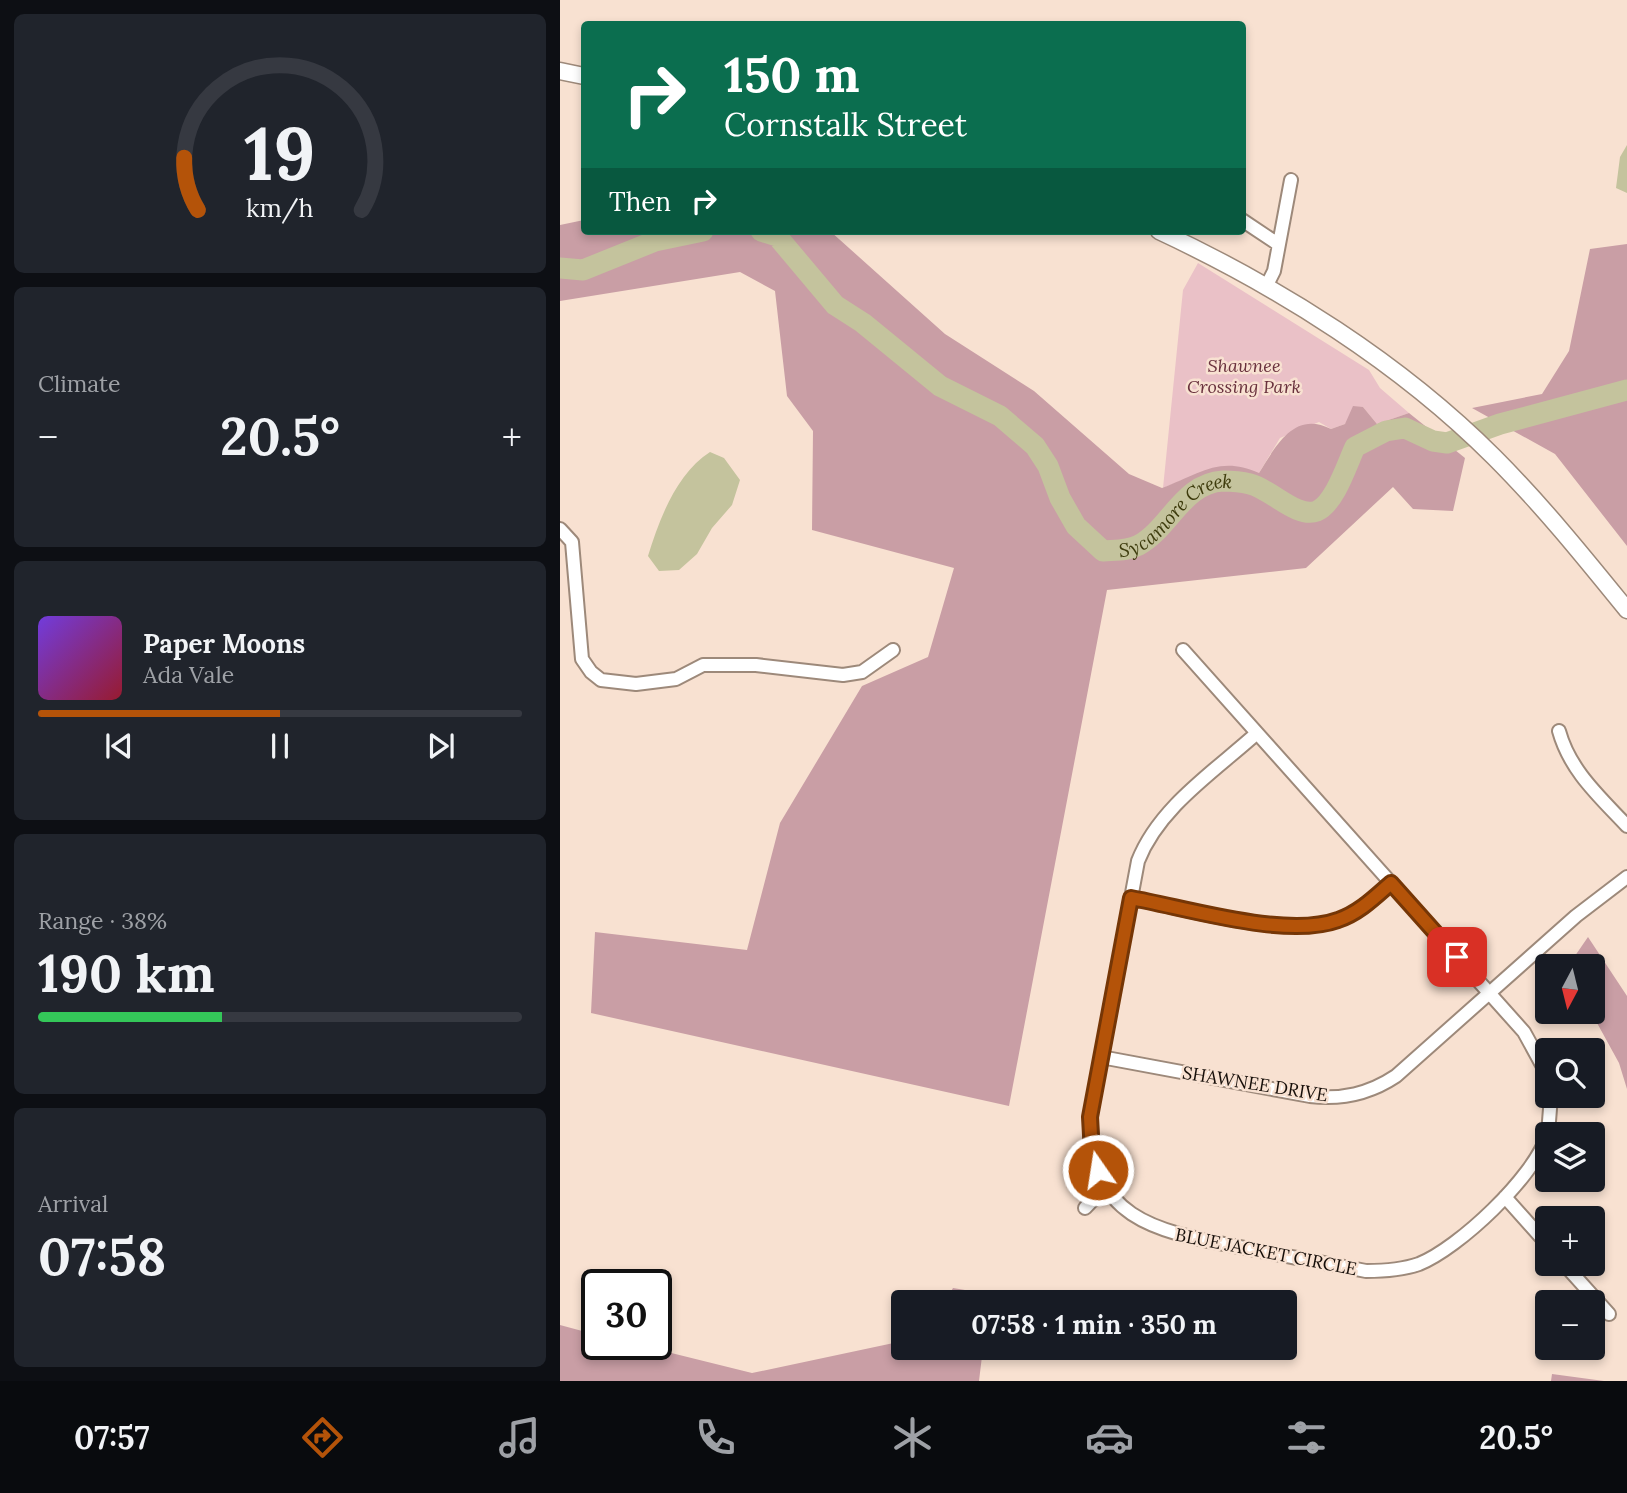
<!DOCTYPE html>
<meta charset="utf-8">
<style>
body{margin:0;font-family:Lora,serif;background:#20242c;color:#f1f3f6;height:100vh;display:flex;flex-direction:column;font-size:26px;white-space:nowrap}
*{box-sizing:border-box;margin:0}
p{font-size:23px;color:#9ea1a6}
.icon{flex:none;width:38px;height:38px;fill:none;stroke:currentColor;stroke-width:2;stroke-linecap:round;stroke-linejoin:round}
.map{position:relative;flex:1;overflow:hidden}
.details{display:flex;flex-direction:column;gap:14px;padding:14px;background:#0d0f14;width:560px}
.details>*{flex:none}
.banner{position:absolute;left:21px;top:21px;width:665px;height:214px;border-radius:7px;box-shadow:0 4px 10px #0003;background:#0b6e4f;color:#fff;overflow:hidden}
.needle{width:46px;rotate:187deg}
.tools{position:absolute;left:975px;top:954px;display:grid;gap:14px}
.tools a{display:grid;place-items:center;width:70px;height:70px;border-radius:7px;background:#171b24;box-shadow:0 4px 10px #0003;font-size:35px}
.speed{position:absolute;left:21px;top:1269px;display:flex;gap:14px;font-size:35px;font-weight:700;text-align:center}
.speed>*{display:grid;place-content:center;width:91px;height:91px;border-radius:50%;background:#171b24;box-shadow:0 4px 10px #0003;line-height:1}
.speed .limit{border:4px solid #111;border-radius:10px;background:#fff;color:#111}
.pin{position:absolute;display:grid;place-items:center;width:60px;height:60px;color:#fff;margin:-30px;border-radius:14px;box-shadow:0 4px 10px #0006}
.me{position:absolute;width:77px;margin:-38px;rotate:347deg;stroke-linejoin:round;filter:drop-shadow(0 0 5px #0008)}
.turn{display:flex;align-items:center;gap:24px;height:147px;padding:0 28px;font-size:32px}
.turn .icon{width:91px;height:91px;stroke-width:2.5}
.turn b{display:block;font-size:49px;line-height:60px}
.then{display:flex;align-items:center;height:66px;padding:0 28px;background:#0003;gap:14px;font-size:26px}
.big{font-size:52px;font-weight:700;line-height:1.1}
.details .card{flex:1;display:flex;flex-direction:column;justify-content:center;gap:10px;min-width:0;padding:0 24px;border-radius:10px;background:#20242c}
.details .dial{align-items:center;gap:0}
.dial svg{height:182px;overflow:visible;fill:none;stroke:#363941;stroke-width:7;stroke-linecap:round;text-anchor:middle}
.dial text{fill:#f1f3f6;stroke:none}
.song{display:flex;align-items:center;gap:21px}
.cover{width:84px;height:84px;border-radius:10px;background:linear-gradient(135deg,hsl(260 70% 55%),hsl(350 70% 35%))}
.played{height:7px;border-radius:4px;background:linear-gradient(90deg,#b45309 50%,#363941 50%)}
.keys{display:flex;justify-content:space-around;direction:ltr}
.heat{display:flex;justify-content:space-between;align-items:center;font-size:38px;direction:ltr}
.charge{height:10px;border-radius:5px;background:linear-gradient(90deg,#34c759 38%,#363941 0)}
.trip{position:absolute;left:331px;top:1290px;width:406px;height:70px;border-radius:7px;background:#171b24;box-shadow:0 4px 10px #0003;font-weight:700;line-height:70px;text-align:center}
.tabs{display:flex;height:112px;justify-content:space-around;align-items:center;background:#090b0e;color:#9ea1a6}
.tabs .icon{width:49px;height:49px}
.tabs .selected{color:#b45309}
.tabs b{font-size:32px;color:#f1f3f6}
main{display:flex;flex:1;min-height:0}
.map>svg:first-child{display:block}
</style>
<main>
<section class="details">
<div class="card dial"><svg viewBox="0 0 100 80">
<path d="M14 69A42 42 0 1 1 86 69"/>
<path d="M14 69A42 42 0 0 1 8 46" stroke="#b45309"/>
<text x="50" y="56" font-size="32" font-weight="700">19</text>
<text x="50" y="72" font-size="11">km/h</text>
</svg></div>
<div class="card"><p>Climate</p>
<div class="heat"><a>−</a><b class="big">20.5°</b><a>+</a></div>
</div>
<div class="card">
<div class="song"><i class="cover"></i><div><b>Paper Moons</b><p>Ada Vale</p></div></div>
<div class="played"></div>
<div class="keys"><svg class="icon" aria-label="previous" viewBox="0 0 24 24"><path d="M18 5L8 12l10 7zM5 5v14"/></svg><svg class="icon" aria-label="pause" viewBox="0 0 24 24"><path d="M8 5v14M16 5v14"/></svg><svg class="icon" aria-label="next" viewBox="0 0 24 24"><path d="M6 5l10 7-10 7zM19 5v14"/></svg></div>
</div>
<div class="card"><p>Range · 38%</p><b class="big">190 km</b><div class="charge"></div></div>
<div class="card"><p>Arrival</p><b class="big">07:58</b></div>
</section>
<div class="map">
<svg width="1067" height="1381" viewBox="0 0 1067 1381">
<rect width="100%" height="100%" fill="#f8e1d1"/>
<path fill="#eac1c7" d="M638 263 809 370 820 388 849 413 817 424 803 407 785 424 771 429 759 422 720 438 699 473 628 478 603 488 623 290Z"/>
<path fill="#c99ea5" d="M24 220V231H270L385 334 474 391 569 474 602 488C639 474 660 455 699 473 716 446 734 410 771 429L785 424 793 406 803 407 817 424 849 413 905 458 893 511 853 509 833 487 746 568 547 590 449 1106 31 1013 35 932 187 950 220 823 302 686 368 657 394 568 252 530 253 431 227 396 215 291 180 272 0 301V225Z
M1067 244V546L995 454 912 408 982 394 1009 351 1030 249Z
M1028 937 1067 996V1089L1059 1063 1031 1012 1032 966H1008Z
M393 1288 429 1294 428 1302H385Z
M0 1325 37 1335V1344H75L192 1373 343 1341V1348H423L419 1381H0Z
M992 1374 1044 1381H991Z"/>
<path fill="#c4c39d" d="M1067 145V193L1056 188 1060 157Z
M150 452 164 458 180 480 172 505 152 528 137 554 119 570 99 571 88 556C99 520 116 474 150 452Z"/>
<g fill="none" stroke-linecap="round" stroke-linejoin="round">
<g stroke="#c4c39d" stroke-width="21">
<path id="s1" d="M201 231 217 236 275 305 303 323 380 386 440 416 475 446 488 466 500 498 516 526 543 551C555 550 568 551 579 545 610 528 623 483 663 481 671 481 682 482 690 484 711 489 737 519 757 511 775 503 787 464 795 447L826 431 845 428 873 441 887 443 940 424 1067 390"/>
<path d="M0 268 23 270 95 241 143 231"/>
</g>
<g stroke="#9d897a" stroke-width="16">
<path id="minor" d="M682 220 718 244
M706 287 714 271 731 180
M0 529 12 542 22 659 31 672 41 680 76 684 116 679 143 665H196L283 675 302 672 333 650
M623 650 964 1032 987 1074
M999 731C1010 771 1040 797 1067 826
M697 733C655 771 599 807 578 861L530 1117C528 1223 602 1232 685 1248 725 1256 766 1263 806 1271 825 1271 842 1270 859 1264 899 1248 974 1177 987 1136
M571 898C626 909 726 939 778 920 799 913 815 897 831 883
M541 1057 750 1096C782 1100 809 1094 836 1076L1016 916 1067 877
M988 1134 991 1096
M945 1197 987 1244
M525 1208 546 1186
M1004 1264 1049 1314"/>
</g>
<g stroke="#9d897a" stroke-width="19">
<path id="major" d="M0 71 24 76
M599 231C719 287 840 363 934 457 982 505 1024 557 1067 610"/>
</g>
<use href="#minor" stroke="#fff" stroke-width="12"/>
<use href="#major" stroke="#fff" stroke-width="16"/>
</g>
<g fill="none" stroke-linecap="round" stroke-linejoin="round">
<g stroke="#753606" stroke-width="18">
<path id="route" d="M538 1170 532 1153 530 1117 571 898C627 908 726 939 778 920 799 913 815 897 831 883L897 957"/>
</g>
<use href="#route" stroke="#b45309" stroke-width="12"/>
</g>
<g text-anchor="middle" stroke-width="5" stroke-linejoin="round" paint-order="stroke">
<g font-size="18" font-style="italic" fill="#69313d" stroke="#f8e1d1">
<text x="684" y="372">Shawnee<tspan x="684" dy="21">Crossing Park</tspan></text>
</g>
<g font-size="18" fill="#160e09" stroke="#f8e1d1">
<text transform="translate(695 1084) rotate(9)" y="6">SHAWNEE DRIVE</text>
<text transform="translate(706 1252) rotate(11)" y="6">BLUE JACKET CIRCLE</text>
</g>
<g font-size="19" font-style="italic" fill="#3e3c0d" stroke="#f8e1d1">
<text dy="7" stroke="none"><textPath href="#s1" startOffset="565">Sycamore Creek</textPath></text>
</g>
</g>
</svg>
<div class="tools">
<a><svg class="needle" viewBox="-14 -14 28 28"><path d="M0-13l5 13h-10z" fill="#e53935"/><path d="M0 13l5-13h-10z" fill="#9ea1a6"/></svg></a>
<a><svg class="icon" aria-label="search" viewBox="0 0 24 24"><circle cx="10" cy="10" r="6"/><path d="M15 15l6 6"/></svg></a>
<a><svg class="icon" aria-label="layers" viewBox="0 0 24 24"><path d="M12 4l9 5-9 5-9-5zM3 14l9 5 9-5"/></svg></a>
<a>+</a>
<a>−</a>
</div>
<div class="speed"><div class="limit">30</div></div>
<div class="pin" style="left:897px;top:957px;background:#d93025"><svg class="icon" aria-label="arrive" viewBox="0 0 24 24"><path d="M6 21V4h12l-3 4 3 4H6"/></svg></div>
<svg class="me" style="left:538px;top:1170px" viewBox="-20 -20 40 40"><circle r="17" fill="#b45309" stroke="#fff" stroke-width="3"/><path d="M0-11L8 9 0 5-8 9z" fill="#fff"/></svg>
<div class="trip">07:58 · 1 min · 350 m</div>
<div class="banner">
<div class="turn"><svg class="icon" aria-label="right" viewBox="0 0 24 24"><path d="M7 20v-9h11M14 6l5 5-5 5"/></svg><div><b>150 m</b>Cornstalk Street</div></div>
<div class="then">Then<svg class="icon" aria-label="right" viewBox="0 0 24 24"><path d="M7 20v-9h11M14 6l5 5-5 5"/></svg></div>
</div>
</div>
</main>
<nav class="tabs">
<b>07:57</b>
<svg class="icon selected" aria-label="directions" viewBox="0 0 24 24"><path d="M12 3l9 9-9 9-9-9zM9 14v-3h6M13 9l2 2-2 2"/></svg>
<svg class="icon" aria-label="music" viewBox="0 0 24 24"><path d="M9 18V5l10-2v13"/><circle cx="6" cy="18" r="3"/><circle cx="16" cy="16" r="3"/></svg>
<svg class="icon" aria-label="phone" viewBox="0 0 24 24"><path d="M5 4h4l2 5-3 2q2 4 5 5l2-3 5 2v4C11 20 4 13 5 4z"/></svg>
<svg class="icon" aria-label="climate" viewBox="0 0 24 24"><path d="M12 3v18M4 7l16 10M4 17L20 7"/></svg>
<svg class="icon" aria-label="car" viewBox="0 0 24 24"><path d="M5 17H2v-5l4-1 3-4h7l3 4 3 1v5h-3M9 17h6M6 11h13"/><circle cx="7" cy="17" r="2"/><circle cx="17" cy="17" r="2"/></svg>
<svg class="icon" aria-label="filters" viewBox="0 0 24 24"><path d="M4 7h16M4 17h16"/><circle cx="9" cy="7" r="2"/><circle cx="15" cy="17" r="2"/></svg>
<b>20.5°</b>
</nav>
